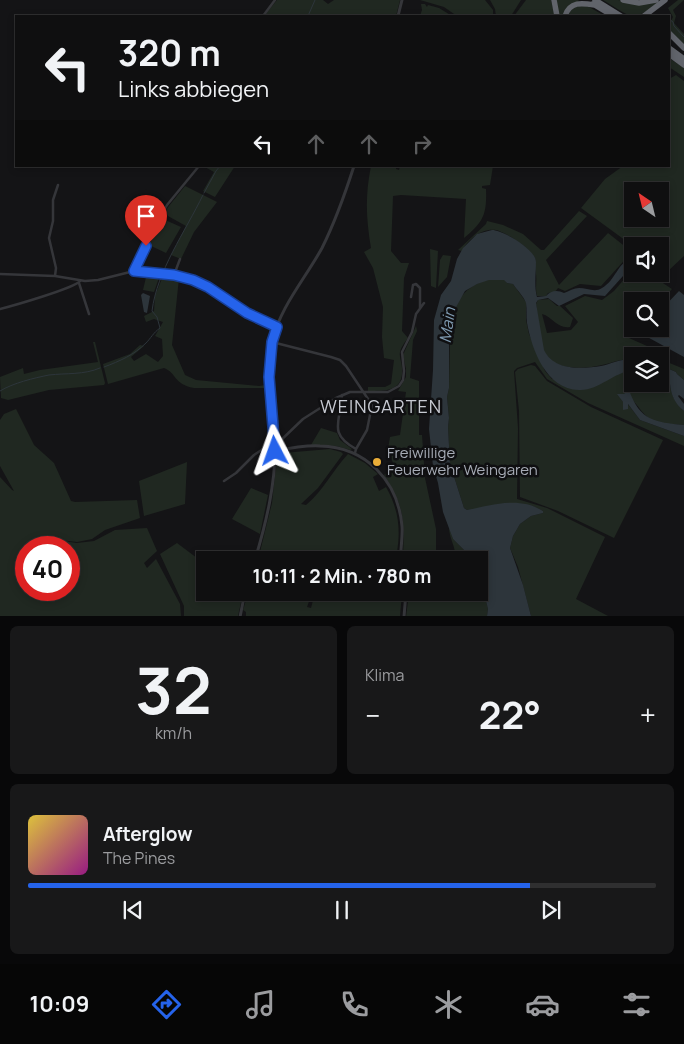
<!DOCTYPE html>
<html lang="de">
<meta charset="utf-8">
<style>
body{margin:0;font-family:Manrope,sans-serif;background:#181819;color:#f1f3f6;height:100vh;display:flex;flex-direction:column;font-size:19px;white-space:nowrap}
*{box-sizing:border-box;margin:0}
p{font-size:16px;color:#9b9c9f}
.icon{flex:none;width:28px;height:28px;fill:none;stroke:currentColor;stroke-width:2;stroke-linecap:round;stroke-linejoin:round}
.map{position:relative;height:616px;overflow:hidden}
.sheet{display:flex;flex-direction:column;gap:10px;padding:10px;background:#080809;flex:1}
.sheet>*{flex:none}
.guide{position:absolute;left:15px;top:15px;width:655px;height:152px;border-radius:0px;box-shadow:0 2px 8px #0003,0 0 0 1px #2f2f30;background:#0f0f10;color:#f1f3f6;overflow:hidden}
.needle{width:32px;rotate:325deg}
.fabs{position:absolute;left:624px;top:182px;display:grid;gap:10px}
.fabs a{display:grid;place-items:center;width:45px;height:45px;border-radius:0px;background:#0f0f10;box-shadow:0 2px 8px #0003,0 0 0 1px #2f2f30;font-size:25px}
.speed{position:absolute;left:15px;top:536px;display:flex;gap:10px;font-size:25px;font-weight:700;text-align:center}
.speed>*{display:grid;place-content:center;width:65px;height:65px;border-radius:50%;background:#0f0f10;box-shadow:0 2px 8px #0003,0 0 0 1px #2f2f30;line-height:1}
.speed .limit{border:8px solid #d22;background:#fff;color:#111}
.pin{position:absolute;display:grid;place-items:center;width:42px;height:42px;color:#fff;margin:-51px -21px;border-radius:50% 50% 50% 0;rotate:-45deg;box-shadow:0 0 5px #0007}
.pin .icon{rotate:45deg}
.me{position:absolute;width:55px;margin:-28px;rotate:356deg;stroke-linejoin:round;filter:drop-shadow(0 0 4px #0008)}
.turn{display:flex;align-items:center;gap:18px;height:105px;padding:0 20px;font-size:22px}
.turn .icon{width:65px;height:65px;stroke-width:2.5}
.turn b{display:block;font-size:35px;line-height:42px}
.lanes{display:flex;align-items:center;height:48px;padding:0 20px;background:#0003;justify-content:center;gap:25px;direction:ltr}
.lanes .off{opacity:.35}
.big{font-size:38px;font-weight:700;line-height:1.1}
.sheet .tile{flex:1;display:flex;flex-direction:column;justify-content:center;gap:8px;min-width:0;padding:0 18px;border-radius:8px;background:#181819}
.sheet .dial{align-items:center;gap:0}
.dial b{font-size:65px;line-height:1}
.song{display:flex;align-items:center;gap:15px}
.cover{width:60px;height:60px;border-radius:8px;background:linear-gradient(135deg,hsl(50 70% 55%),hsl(310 70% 35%))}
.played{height:5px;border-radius:2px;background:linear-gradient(90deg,#2563eb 80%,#2f2f30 80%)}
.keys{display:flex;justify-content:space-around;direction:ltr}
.heat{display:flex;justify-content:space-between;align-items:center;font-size:28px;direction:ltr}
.sheet .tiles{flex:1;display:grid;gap:10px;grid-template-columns:1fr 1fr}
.tile:last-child{grid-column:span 2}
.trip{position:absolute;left:196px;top:551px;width:292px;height:50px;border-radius:0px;background:#0f0f10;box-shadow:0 2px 8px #0003,0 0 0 1px #2f2f30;font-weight:700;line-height:50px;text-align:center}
.tabs{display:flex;height:80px;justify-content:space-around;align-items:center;background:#060606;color:#9b9c9f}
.tabs .icon{width:35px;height:35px}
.tabs .selected{color:#2563eb}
.tabs b{font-size:22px;color:#f1f3f6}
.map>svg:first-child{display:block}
</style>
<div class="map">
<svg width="684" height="617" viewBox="0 0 684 617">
<rect width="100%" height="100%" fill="#141416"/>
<path fill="#202821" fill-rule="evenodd" d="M277 0H323L328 4 334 0H400L396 16H264Z
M420 0H485L493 10V16H457L444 7Z
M490 0H521L511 16H496L495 9Z
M526 0H551L555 16H514Z
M556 0H578L579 1 563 16H559Z
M603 0H618L647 4 661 0C632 24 633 18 603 0Z
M678 0H684L673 10 676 16 674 23 684 34V45L669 31V25L673 17 668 8Z
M421 4H425L427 7 428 5 439 8 452 16H420L422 10Z
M582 5 589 7 605 16H567L573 8Z
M669 58 684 68V77L669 67Z
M676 75 684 81V256L667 272 660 267V246H633L581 208 605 179 623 166H669V79ZM660 191V219H632V191Z
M203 166H235L215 197 203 191 214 172Z
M371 166H396V169L399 170 400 166H493L490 185 482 186V188L486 189C487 215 483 222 464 238L466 199 401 195 393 196 391 251 401 263H409L404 278 402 331 408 338C405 342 401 347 400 352 399 358 402 363 402 368 404 392 385 391 368 391V387H385L391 384 394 360 384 358 382 337 383 307 373 268 364 252 371 248C366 218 365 196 371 166Z
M185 186 217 202 194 232 181 259 171 255 186 226 168 216 165 211Z
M579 211 587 216 546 260 559 285 608 233 632 252 601 286 580 284 565 291 558 288 555 292 548 293 546 296H537C535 289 537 281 536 274 536 273 535 267 535 266 535 265 536 264 536 262 535 250 505 232 496 230 482 228 468 239 462 251L458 250 486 224 487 221 503 225 523 234 541 250H544Z
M163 219 181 227 166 253 149 245Z
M430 249 438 251 436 288 431 286Z
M443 255 451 256 447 277 438 287 440 260Z
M632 270V274H649L672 289 660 302 632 301V329H637L629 338 656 350 653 356H632V360C623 358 612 363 602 365 586 369 555 371 545 354 539 342 538 318 536 304L538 300 549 299 557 306H560L573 318 570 327C557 329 553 317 542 314L547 333 571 330 578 322 565 306 585 296 602 300 614 291Z
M147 273 160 275 154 292 143 290Z
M163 276 172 280 179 278 172 345 185 375 196 380 259 386 266 385 265 388H194C173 384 177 373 164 368L108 384 103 364 130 354 140 345 144 346 131 357 134 361 146 354 158 362 163 356 162 339 155 336 163 322 154 319 146 322 144 316 154 311 155 296Z
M504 279 507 283 513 284 526 302V320L529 334 545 371 552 379 620 373 632 371V384H660V378L670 384C671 395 676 404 684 411V425C673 424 662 424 652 420 638 413 635 393 618 394L623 402V410L627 403 640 420 684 436V446L588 403 547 379 535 362 517 368 514 371 518 428 517 499 547 508 605 537 576 599 608 616H531L518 567 510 548 513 536 520 524 531 516 543 513V511L533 506 467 510 464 508 450 464 448 427 449 418 447 397 449 388 450 338 447 333C452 309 461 286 488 280 493 279 498 281 504 279Z
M416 326 417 331 413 340 410 378 419 381V435H422L425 478 436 529V560H403C404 521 406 510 384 475L394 466 388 449 390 437 400 435 406 392 398 391 406 377V369L403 355Z
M93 342H95L105 383 104 385 49 390 8 400 1 398 0 377 23 368 24 374 40 370 98 362Z
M660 359 684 369V380L677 374 676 372 660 365Z
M531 365 535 366 547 381 591 407 663 440 614 538 558 511 520 497 519 411 515 372 518 369Z
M16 409 34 445 54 463 71 501 75 502 137 500 140 518 105 530 92 539 77 542 34 537 77 543 94 541 115 530 147 528 157 551 144 563 147 568 156 559 180 604 181 616H0V477L12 490 14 491 0 466V420L4 414ZM26 548H69V590H26Z
M321 428 337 433 340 440 352 449 350 450 336 446 311 445Z
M330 449 341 452 343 454 318 488 301 504 306 505C323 491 333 470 348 454L365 463 378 474 373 477 379 491 386 487C398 508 401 528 397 552L380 560H258L272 503 277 457 283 453Z
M187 462 185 504 144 516 139 481Z
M251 488 268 495 260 534 232 519Z
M449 527 453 539 474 560H455C457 548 449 539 449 527Z
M177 543 205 564V592L243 593 238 616H184V606L160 554Z
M480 577 488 609 487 616 406 617 409 593 480 592Z
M248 593H312L307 607 311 608 315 593H402L400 616H246V612L243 610Z"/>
<path fill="#2d353b" d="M492 230C502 230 536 249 536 262 536 272 534 287 537 297L546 296C551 290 558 290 564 293 569 291 574 288 579 288 587 288 595 293 602 288 616 280 617 263 632 258V266L605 296 584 294 559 306 548 298 538 300 536 303 544 350C554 371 582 369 601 366 612 364 622 358 632 360V371C613 372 599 391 579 390 546 389 532 350 527 323 526 316 527 310 526 303 524 297 517 290 513 284L507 283 504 280H489L477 284 465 291 450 318 447 334 449 340V388L447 397 449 418 448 427 450 464 464 508 467 510C493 505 519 496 543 511V513L531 516 520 524 513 536 510 548 523 585 531 616H487L488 609 480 577V560H474L453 539 443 512 438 483 433 466 429 429 433 370 434 320 441 295 451 281 457 259 463 248 477 234Z
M679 291 684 295V357L640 333 644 329H660V311Z
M143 293 150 296 147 313 144 312 141 295Z
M660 365 676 372 677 374 684 380V399L679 395 678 396 684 404V411C675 404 671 395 670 384L660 378Z
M629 390C640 421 655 422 684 425V436L640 420 628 404V409L623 410V402L617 394H624Z"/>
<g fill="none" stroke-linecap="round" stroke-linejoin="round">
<path stroke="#2d353b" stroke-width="1" d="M308 16 315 0
M669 19 673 22 674 26 684 37
M204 193 216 171 220 166
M104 367C120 361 134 355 146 343 151 338 153 333 160 328L157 317 152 311C157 271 185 232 203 195
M0 391C13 383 34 378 49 375 66 373 84 375 100 368"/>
<path stroke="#35363a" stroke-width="2.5" d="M263 16 275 0
M134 270 151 234 167 205 199 166
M0 274 55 276 85 281 98 280 134 271 182 277 208 287 247 313 277 327
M174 275 180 259
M55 276 56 268 49 238 53 221V200L58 185
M79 283 89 314
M411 297 413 285 416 284 420 288V308
M0 309C12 306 75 288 80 281
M272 342 331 357 340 360 346 366 372 405 367 430 356 449 355 453
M342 395C341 421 327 433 356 449
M224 481 236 473 254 455 269 445 278 443 303 419 336 398 350 392H388L399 386 403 380 404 371 402 352 412 332 416 314 424 303"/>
<path stroke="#35363a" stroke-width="3" d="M398 16 402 0
M275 451C290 448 305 445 320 446 366 447 398 481 402 526 403 537 400 549 401 560
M255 560C266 523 276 483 275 444 274 410 264 377 272 342 280 307 305 279 322 248 335 222 345 194 354 166
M240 617 245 592
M404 617 406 592"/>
<path stroke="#61646b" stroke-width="5.5" d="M554 0 557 16
M595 0 621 16
M623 0 639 3 656 0
M593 4 613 16
M565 16C570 1 582 3 595 5
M644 16 665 0
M669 33 684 48
M669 48 684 59
M669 54 684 65"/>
</g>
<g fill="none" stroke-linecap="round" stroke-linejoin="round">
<g stroke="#184099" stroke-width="12">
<path id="route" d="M146 246 134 271 174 275 193 280 208 287 247 313 277 327 272 342 269 377 275 451"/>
</g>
<use href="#route" stroke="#2563eb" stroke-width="9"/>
</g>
<circle fill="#eaad38" stroke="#0f0f11" stroke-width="2" cx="377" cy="462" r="5"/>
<g text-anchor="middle" stroke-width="5" stroke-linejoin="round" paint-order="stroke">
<g font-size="15" fill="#a6abb5" stroke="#0f0f11" text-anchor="start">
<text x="387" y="458">Freiwillige<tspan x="387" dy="17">Feuerwehr Weingaren</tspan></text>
</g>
<g font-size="16" font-style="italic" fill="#7e99af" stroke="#0f0f11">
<text transform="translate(447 325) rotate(-82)" y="6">Main</text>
</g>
<g font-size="18" letter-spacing="1" fill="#c7cad2" stroke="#0f0f11">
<text x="381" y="413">WEINGARTEN</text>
</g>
</g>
</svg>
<div class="fabs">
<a><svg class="needle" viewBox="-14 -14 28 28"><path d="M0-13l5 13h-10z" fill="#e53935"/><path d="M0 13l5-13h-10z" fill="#9b9c9f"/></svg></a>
<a><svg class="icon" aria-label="sound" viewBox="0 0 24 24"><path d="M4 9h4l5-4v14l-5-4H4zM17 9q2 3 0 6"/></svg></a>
<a><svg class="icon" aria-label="search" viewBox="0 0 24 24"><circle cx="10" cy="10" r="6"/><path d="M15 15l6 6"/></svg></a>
<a><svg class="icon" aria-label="layers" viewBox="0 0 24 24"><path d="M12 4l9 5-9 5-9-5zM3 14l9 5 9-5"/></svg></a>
</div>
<div class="speed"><div class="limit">40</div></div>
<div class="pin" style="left:146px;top:246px;background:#d93025"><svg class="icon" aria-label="arrive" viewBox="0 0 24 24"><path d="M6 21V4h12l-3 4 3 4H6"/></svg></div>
<svg class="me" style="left:275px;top:451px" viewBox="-20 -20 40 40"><path d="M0-17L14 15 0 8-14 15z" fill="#2563eb" stroke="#fff" stroke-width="4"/></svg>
<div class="trip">10:11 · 2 Min. · 780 m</div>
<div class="guide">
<div class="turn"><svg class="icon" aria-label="left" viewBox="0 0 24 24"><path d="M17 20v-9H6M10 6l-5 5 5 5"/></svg><div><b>320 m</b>Links abbiegen</div></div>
<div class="lanes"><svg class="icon" aria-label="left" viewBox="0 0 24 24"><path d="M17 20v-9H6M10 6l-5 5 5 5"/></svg><svg class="icon off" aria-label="ahead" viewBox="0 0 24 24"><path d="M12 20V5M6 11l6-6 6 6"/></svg><svg class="icon off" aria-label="ahead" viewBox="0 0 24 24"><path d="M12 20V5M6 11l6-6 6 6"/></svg><svg class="icon off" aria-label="right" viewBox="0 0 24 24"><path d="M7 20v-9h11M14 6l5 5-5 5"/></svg></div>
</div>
</div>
<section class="sheet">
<div class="tiles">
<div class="tile dial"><b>32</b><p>km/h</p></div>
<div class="tile"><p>Klima</p>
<div class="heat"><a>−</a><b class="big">22°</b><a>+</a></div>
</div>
<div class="tile">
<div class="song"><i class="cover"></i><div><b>Afterglow</b><p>The Pines</p></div></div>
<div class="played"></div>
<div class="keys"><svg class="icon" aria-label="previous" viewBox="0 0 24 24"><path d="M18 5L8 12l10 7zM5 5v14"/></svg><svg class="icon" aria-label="pause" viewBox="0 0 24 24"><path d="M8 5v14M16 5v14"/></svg><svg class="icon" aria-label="next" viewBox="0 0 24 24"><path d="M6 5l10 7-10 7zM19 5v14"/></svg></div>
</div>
</div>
</section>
<nav class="tabs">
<b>10:09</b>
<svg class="icon selected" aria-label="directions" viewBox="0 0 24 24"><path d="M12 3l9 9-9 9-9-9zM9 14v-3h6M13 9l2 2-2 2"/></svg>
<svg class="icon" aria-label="music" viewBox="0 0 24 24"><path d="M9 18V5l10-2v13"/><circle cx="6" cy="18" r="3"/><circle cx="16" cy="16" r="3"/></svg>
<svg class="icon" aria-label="phone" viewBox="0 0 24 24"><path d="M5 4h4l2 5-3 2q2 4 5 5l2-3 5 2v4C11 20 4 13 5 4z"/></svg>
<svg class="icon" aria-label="climate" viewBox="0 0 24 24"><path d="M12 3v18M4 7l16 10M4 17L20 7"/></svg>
<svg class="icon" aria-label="car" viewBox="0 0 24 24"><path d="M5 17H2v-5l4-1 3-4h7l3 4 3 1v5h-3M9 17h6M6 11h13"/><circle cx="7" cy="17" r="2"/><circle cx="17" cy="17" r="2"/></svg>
<svg class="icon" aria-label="filters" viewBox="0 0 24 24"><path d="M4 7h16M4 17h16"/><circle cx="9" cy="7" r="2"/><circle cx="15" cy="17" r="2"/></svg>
</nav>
